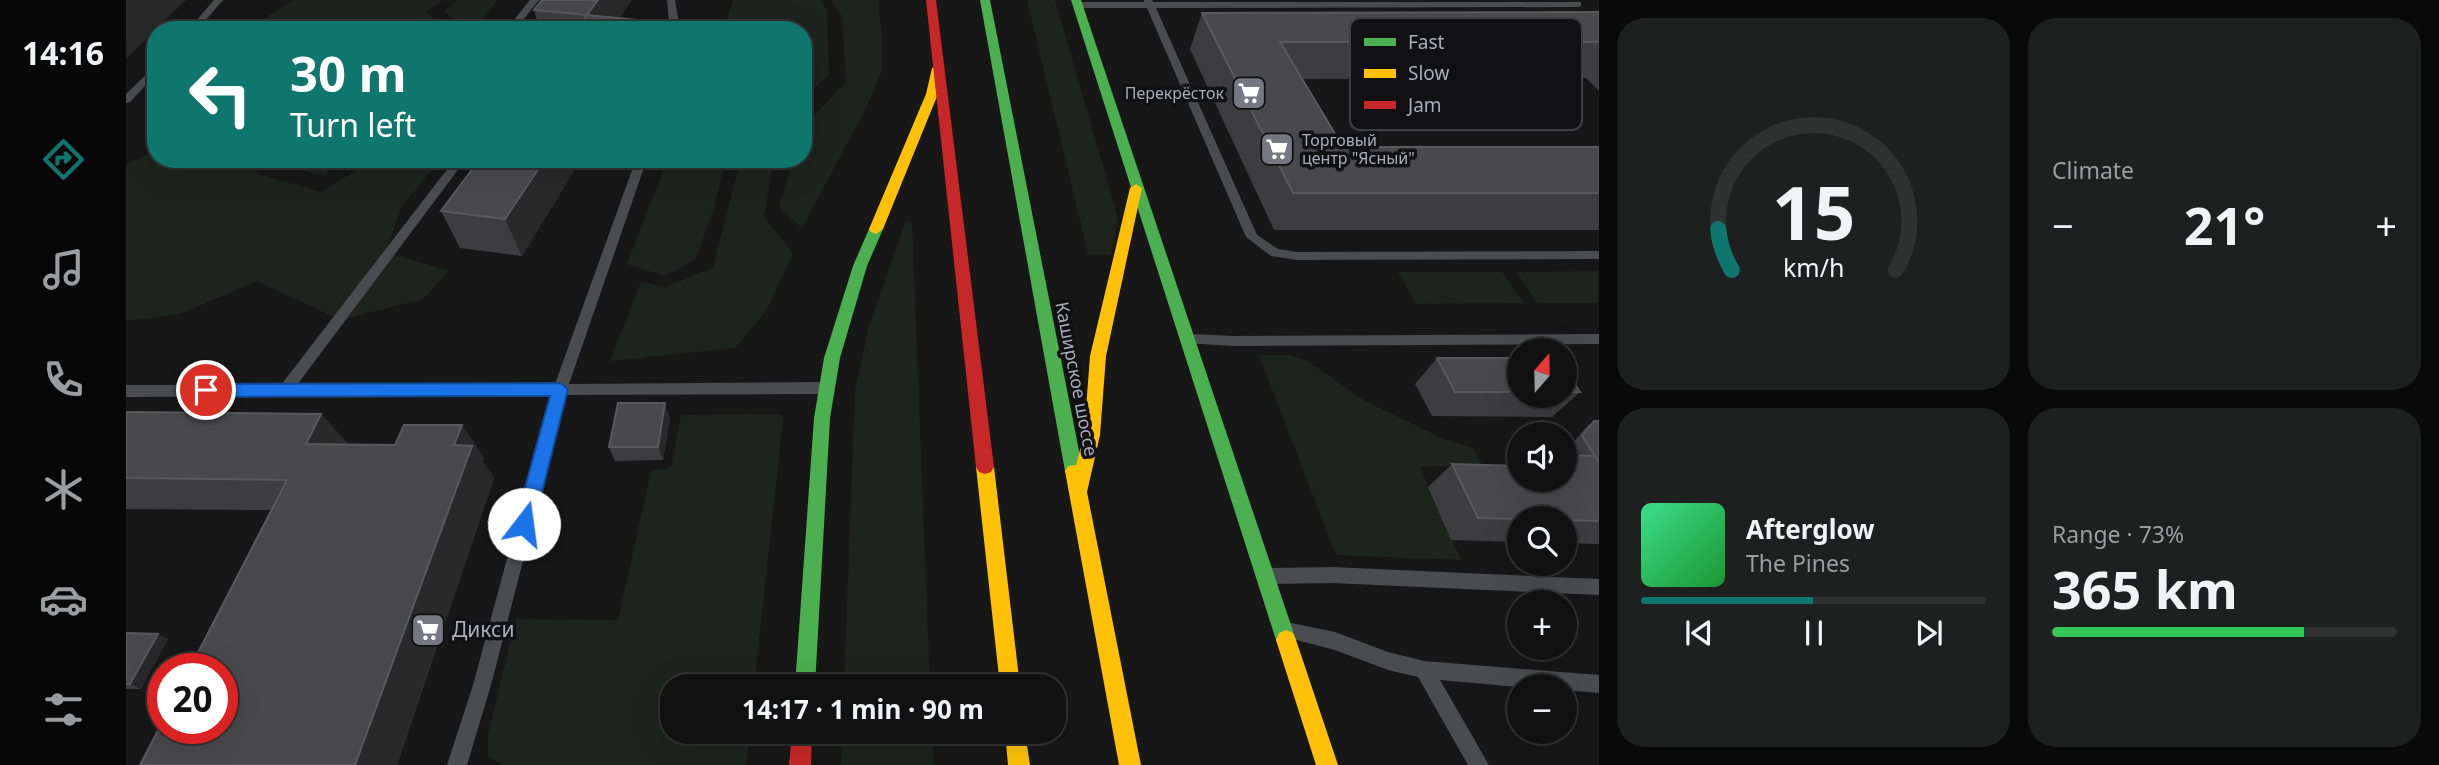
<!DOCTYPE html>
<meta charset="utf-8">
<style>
body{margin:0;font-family:"Noto Sans",sans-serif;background:#1e1f1f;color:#f1f3f6;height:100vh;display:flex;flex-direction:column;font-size:26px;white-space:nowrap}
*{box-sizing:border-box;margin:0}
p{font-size:23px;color:#9c9d9f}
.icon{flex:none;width:38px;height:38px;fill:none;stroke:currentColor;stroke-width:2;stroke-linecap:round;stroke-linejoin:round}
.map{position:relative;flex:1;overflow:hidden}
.side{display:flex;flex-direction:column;gap:18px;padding:18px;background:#090909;width:840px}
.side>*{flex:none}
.top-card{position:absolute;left:21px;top:21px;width:665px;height:147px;border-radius:28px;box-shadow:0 7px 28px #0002,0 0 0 2px #303131;background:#0f766e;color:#fff;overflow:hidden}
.needle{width:46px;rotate:20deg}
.fabs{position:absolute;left:1381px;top:338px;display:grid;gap:14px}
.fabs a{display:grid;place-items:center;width:70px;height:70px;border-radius:50%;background:#111;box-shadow:0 7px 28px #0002,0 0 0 2px #303131;font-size:35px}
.speed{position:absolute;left:21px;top:653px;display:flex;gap:14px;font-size:35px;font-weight:700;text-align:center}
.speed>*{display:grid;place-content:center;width:91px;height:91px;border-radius:50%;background:#111;box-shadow:0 7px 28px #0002,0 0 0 2px #303131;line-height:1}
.speed .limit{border:10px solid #d22;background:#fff;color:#111}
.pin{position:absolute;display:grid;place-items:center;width:60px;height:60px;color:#fff;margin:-30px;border:4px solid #fff;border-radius:50%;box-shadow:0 2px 7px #0007}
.me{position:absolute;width:77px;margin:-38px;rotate:15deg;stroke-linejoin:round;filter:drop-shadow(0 0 5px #0008)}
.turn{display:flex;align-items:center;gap:24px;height:147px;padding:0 28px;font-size:32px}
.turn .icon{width:91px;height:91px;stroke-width:2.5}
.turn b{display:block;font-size:49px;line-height:60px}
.big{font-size:52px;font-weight:700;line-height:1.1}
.side .widget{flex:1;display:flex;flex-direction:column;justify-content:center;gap:10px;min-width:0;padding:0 24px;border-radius:28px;background:#1e1f1f}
.side .dial{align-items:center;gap:0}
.dial svg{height:182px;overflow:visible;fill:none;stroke:#303131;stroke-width:7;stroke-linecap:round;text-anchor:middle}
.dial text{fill:#f1f3f6;stroke:none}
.song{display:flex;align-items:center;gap:21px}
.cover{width:84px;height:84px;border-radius:10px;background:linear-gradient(135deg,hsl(150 70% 55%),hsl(130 70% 35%))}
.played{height:7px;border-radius:4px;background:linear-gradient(90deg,#0f766e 50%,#303131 50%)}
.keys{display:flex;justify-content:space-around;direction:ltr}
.heat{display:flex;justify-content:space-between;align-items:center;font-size:38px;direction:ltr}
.charge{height:10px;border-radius:5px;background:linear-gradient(90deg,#34c759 73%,#303131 0)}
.side .tiles{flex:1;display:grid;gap:18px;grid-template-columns:repeat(2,1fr)}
.trip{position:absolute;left:534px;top:674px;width:406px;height:70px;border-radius:28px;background:#111;box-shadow:0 7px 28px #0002,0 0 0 2px #303131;font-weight:700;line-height:70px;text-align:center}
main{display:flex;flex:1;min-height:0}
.tabs{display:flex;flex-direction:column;width:126px;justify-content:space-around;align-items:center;background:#070707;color:#9c9d9f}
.tabs .icon{width:49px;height:49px}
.tabs .on{color:#0f766e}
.tabs b{font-size:32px;color:#f1f3f6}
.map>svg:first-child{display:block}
</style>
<main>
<nav class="tabs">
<b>14:16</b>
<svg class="icon on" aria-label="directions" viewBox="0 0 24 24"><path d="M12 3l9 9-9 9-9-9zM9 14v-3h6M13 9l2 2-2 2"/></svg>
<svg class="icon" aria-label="music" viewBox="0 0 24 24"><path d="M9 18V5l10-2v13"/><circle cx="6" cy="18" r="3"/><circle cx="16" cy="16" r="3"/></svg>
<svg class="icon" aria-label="phone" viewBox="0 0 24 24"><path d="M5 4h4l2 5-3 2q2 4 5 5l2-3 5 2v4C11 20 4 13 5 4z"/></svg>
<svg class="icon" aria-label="climate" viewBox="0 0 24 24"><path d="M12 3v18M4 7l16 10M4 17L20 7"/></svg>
<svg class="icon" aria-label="car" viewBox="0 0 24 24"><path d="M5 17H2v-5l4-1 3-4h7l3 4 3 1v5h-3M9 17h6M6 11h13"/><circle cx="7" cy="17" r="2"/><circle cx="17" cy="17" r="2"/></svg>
<svg class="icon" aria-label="filters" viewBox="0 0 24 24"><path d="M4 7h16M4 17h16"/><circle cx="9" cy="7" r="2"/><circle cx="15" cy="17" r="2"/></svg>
</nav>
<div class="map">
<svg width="1473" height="765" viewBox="0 0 1473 765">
<rect width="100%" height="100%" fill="#171717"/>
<path fill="#1d241e" d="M168 0H317L300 12 323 30H119Z
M332 0H371L349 30H338L318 11Z
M607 0H695L701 11 703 75 677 98V30H602L601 20Z
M705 0H752L756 37V71L739 110 676 228 653 207 667 159H677V127L720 82 716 16Z
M901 0H929L992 218 985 255 962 254Z
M30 151V159H134L129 173 195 192 249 159H315L276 206 259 252 323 271 297 299 214 320 131 281 54 314 0 321V164Z
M159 159H212L200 176 157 166Z
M542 159H600L588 207 570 259 539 276 501 264Z
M615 159H648L638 217 667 253 641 310 609 348 484 361 515 282 539 287 587 268Z
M780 221 786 222 804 686H718L729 391 742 329Z
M1473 271V303H1412L1390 272Z
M1272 272H1376L1398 303 1290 304Z
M1133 355H1162L1180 360 1239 401 1320 440 1347 448 1355 464 1294 467 1335 560 1210 555Z
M645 414 656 415 657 420 628 686H546V732H624L620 765H377L362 756V734L390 619 492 620 525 471 545 468 555 415Z
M716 732H806L808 765H715Z"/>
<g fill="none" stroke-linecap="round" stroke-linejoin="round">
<path fill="#4b4c50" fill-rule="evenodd" d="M88 0H97L71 30H62Z
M404 0H413L389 30H380Z
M541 0H549L554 30H544Z
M1018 0H1026L1027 2H1455V6L1452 7 1030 8 1131 235 1152 249 1171 252 1473 251V259L1171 260 1145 256 1120 237 1021 8H951L947 5 951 2H1018Z
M30 65V74L4 102 0 103V94Z
M329 159H340L171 385 429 384 510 159H521L443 384 699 382 704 384 706 388 704 392 699 394 440 395 365 685 341 765H321L347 685 425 395 0 397V385H155Z
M1063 334 1109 336 1473 334V344L1109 346 1058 343 1056 339 1058 335Z
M1206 567 1473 579V595L1206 583 1142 584 1136 581 1134 576 1136 571 1142 568Z
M1165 623 1209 632 1262 652 1298 661 1473 675V693L1438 690V686L1393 687 1314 680 1363 765H1342L1292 677 1262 670 1209 650 1159 637 1156 631 1159 625Z"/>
<path fill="#4caf50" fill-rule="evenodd" d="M854 0H864L957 471 954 476 948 478 942 476 939 471Z
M945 0H955L1170 640 1167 647 1160 650 1153 647 1150 640Z
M750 224 757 229 741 266 714 358 704 418 689 686H669L688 418 698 358 727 266 743 229Z"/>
<path fill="#ffc107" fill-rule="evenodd" d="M812 65 818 68 812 94 757 229 750 234 745 232 743 229 800 94 806 68Z
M1010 184 1016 188 980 356 974 435 961 492 1015 765H993L939 471 942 466 950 465 958 435 964 356 1004 188Z
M859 460 865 462 868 467 894 686H874L850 467 853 462Z
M1160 630 1167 633 1170 640 1212 765H1190L1150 640 1153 633Z
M879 732H899L904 765H882Z"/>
<path fill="#c62828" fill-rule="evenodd" d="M800 0H810L868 467 865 472 859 474 853 472 850 467Z
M666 732H686L685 765H663Z"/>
</g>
<path fill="#3d3d3f" d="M416 0H506L493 18 514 30H414L408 10Z
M1473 12V91L1460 78 1176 79 1217 147H1473V230H1148L1064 49 1076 13Z
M354 159H455L396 256 334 248 315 211Z
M1311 358H1393V396H1438V369L1454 392 1426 417 1306 416 1289 384Z
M0 412 195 414 222 444 269 445 336 425 358 458 356 461 368 478 271 765H14L145 510 0 509Z
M544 417 537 460 489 461 483 447Z
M1468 421H1473V544L1438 543V518H1393V542L1325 540 1302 487 1326 464 1393 480 1455 456 1447 443 1459 428Z
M0 633 42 639 15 689H0Z"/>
<path fill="#29292a" d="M0 0H60L0 59Z
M472 0H506L485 30 461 15Z
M512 20 514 30H505Z
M419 159H455L396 256 379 219Z
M539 403 544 417 537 460 532 447Z
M195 414 224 447 180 444Z
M336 425 358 458 356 461 368 478 271 765H229L328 445Z
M32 634 42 639 15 689 4 684Z"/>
<path fill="#49494c" stroke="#58595d" stroke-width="2" d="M416 0H472L461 15 408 10Z
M1473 12V42H1154L1217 147H1473V193H1167L1076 13Z
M461 15 512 20 505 30H450Z
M354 159H419L379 219 315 211Z
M1311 358H1393V392H1329Z
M1438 369 1454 392H1438Z
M492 403H539L532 447H483Z
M0 412 195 414 180 444 269 445 278 425H336L328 445 346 446 229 765H14L37 721V728H96V668H64L161 480 0 478Z
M1468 421H1473V461H1472L1469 456 1456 436Z
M1438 455 1469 456 1473 463V521L1438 520V518L1393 519 1352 518 1326 464 1393 466V480H1438Z
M0 633 32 634 4 684H0Z"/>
<path fill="#1a73e8" stroke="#114b97" stroke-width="2" d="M434 383 442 389 408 524 405 530 398 532 392 530 389 524 424 396 80 397 72 390 80 384Z"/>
<defs>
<g id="supermarket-square" transform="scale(1.75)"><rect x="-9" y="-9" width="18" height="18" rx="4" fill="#757880" stroke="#111113"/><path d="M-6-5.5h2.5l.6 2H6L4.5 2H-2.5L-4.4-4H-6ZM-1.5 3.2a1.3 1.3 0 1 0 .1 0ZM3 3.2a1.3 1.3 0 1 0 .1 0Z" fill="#fff"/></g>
</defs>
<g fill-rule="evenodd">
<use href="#supermarket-square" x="1123" y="93"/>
<use href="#supermarket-square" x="1151" y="149"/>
<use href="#supermarket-square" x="302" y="630"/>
</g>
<g text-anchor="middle" stroke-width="7" stroke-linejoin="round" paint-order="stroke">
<g font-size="16" fill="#a8adb8" stroke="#111113" text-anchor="end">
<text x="1098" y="99">Перекрёсток</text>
<text x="1176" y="146" text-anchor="start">Торговый<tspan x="1176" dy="18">центр "Ясный"</tspan></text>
</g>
<g font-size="18" fill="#a8adb8" stroke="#111113">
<text transform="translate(950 379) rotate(79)" y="6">Каширское шоссе</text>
</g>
<g font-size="21" fill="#a8adb8" stroke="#111113" text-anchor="start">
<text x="326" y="637">Дикси</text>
</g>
</g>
<rect x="1224" y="18" width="232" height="112" rx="10" fill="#111113" stroke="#3e4045" stroke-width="2"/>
<rect x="1238" y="38" width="32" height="8" fill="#4caf50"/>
<rect x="1238" y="69" width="32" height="9" fill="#ffc107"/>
<rect x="1238" y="101" width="32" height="8" fill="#c62828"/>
<g font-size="19" fill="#a8adb8">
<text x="1282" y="49">Fast</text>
<text x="1282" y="80">Slow</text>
<text x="1282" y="112">Jam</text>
</g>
</svg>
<div class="fabs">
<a><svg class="needle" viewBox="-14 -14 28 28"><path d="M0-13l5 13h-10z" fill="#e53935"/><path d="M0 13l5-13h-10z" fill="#9c9d9f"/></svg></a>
<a><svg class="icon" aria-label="sound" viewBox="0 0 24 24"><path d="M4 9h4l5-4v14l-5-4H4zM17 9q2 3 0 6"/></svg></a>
<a><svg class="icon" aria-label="search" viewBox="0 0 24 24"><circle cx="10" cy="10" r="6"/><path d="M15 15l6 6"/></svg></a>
<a>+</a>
<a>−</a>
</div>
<div class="speed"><div class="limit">20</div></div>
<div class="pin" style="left:80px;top:390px;background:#d93025"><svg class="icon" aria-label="arrive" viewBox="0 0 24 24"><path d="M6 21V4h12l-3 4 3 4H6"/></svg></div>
<svg class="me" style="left:398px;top:524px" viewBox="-20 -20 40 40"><circle r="19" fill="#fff"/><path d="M0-13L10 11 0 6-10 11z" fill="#1a73e8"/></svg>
<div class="trip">14:17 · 1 min · 90 m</div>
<div class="top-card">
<div class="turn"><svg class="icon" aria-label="left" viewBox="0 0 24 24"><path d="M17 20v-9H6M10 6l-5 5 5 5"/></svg><div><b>30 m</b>Turn left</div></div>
</div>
</div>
<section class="side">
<div class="tiles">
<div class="widget dial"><svg viewBox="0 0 100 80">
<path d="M14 69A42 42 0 1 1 86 69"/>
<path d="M14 69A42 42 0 0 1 8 51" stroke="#0f766e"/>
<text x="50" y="56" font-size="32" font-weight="700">15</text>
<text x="50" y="72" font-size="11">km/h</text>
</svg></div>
<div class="widget"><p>Climate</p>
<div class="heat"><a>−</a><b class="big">21°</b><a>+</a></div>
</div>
<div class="widget">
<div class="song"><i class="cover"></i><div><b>Afterglow</b><p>The Pines</p></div></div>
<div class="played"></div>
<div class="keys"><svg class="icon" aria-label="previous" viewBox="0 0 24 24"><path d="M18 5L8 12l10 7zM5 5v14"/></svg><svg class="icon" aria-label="pause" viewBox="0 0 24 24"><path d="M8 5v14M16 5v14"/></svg><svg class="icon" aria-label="next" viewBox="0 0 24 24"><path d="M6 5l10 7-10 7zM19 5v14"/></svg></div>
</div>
<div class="widget"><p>Range · 73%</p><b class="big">365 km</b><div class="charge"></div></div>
</div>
</section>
</main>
